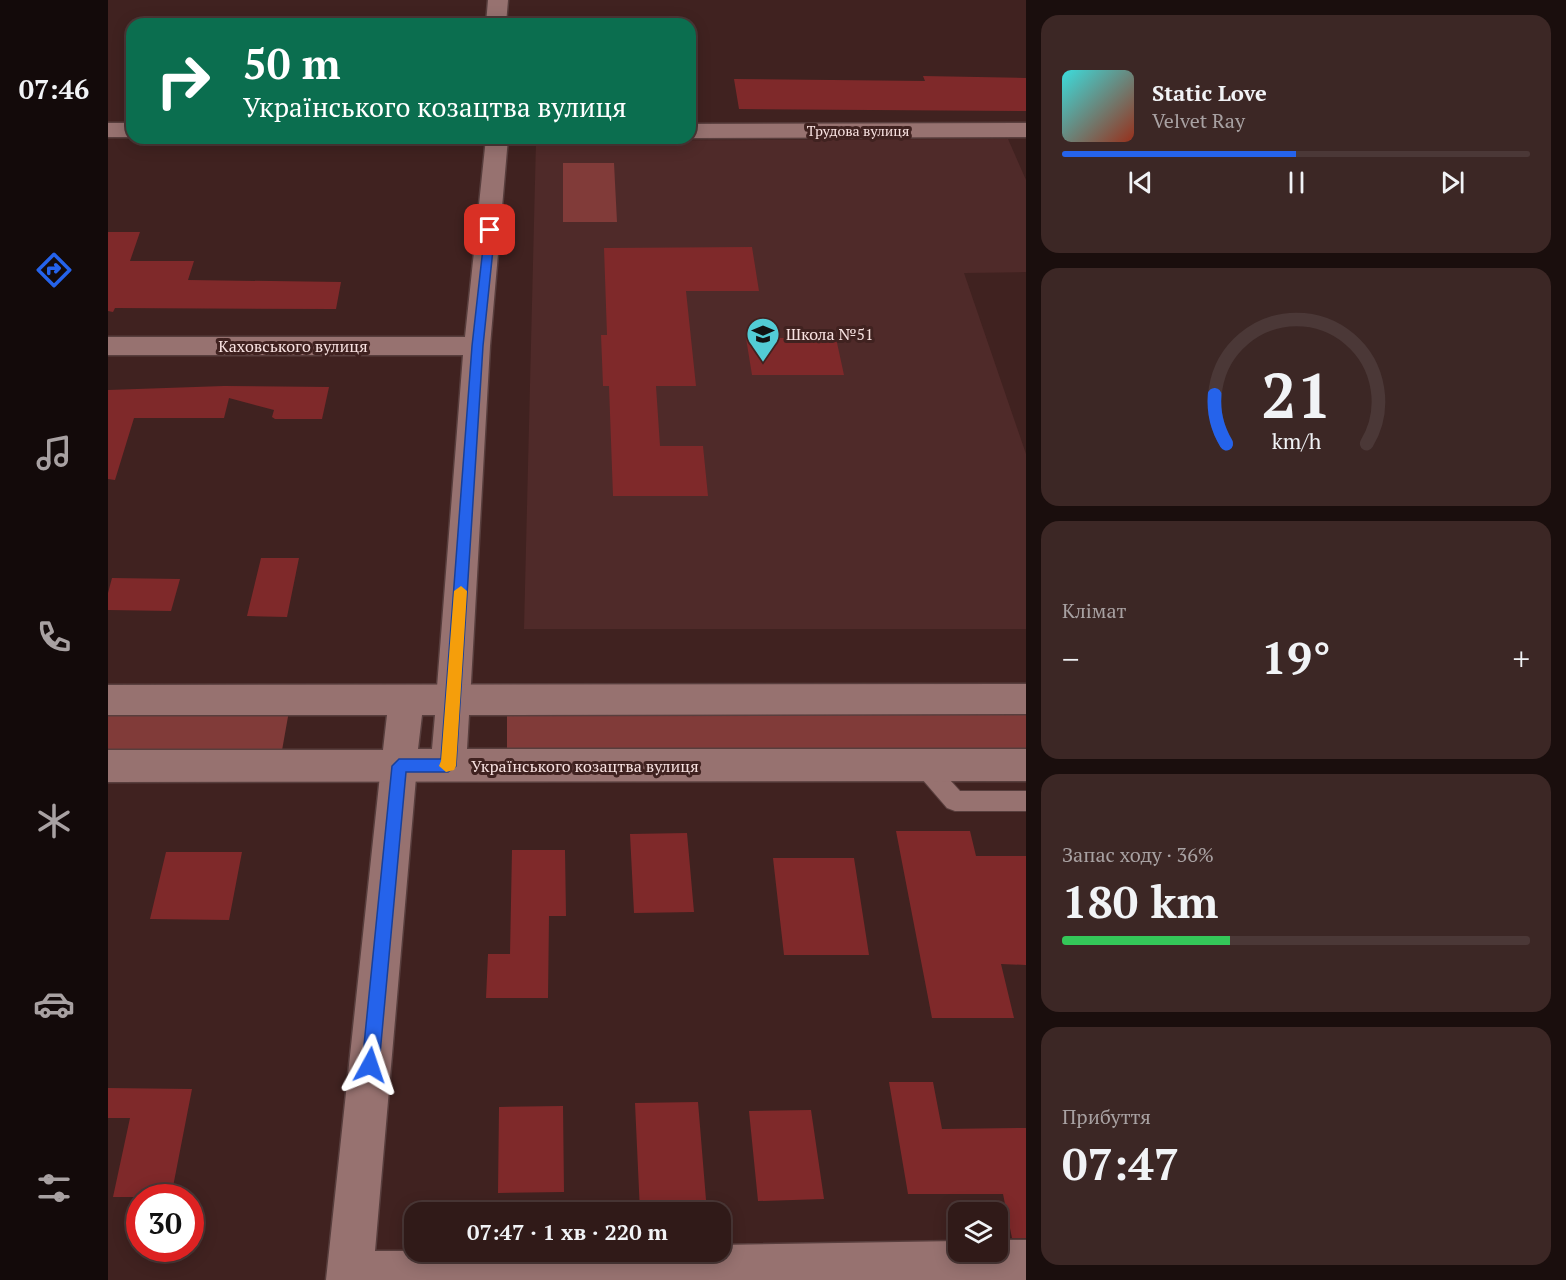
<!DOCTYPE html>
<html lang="uk">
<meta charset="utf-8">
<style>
body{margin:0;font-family:"PT Serif",serif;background:#3c2725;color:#f1f3f6;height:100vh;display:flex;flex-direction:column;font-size:22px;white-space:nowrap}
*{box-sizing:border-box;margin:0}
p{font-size:20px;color:#a8a1a2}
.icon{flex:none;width:33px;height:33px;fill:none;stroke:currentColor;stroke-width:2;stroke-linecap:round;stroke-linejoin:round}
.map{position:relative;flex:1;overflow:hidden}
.drawer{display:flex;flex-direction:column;gap:15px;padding:15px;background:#1a0e0d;width:540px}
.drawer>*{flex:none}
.banner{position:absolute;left:18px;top:18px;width:570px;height:126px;border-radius:18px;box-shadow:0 3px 15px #0003,0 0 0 2px #4b3837;background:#0b6e4f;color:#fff;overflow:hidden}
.buttons{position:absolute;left:840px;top:1202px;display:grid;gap:12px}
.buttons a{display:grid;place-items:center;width:60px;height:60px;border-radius:12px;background:#301a18;box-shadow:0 3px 15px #0003,0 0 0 2px #4b3837;font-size:30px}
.speed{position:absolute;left:18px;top:1184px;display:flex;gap:12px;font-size:30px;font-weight:700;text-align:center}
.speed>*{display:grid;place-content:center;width:78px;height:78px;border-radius:50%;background:#301a18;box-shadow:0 3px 15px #0003,0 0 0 2px #4b3837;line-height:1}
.speed .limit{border:9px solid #d22;background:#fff;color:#111}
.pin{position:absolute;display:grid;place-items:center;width:51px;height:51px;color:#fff;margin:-26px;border-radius:12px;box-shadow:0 3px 9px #0006}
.me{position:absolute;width:66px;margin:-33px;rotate:5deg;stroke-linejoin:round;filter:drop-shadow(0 0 4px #0008)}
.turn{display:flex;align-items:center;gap:21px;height:126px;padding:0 18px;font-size:27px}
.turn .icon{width:78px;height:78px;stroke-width:2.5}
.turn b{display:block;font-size:42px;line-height:51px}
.big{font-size:45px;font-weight:700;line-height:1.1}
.drawer .widget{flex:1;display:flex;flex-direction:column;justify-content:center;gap:9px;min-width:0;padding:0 21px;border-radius:18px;background:#3c2725}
.drawer .dial{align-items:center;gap:0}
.dial svg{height:156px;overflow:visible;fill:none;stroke:#4b3837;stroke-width:7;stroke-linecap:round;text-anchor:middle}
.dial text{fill:#f1f3f6;stroke:none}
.song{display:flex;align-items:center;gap:18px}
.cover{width:72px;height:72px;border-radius:9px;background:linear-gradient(135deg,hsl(180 70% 55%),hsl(10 70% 35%))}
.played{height:6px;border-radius:3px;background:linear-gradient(90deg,#2563eb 50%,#4b3837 50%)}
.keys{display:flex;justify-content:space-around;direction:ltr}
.heat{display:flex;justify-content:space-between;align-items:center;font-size:33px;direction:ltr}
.charge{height:9px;border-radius:4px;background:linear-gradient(90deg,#34c759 36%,#4b3837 0)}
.trip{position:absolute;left:296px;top:1202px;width:327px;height:60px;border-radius:18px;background:#301a18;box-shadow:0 3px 15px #0003,0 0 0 2px #4b3837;font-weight:700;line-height:60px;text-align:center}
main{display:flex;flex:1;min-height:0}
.tabs{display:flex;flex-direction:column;width:108px;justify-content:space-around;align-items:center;background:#130a0a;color:#a8a1a2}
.tabs .icon{width:42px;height:42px}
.tabs .active{color:#2563eb}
.tabs b{font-size:27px;color:#f1f3f6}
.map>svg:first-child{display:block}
</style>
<main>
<nav class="tabs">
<b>07:46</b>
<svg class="icon active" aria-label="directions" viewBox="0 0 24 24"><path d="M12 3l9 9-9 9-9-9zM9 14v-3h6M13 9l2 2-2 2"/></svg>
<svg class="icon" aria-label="music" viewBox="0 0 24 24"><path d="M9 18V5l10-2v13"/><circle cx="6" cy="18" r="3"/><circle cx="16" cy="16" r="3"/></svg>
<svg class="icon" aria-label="phone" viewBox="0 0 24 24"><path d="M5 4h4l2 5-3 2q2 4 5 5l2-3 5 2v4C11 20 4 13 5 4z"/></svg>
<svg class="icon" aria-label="climate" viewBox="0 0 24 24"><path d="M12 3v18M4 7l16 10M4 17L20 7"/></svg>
<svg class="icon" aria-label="car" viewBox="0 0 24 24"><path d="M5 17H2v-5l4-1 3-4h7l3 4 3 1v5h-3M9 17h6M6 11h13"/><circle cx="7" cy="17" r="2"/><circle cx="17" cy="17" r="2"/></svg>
<svg class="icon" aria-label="filters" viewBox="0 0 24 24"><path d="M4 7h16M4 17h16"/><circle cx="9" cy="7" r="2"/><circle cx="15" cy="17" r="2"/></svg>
</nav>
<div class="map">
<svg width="918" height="1280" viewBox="0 0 918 1280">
<rect width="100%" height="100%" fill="#402220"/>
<path fill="#4f2a29" d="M900 139 918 180V272L856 273 918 454V629H416L428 141Z"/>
<path fill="#813b39" d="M455 163H506L509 222H455Z
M0 711H181L173 756H0Z
M399 712H918V753L399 755Z"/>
<path fill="#7f292a" d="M815 76 918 78V111L631 109 626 79 817 81Z
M0 232H32L22 261H86L80 280 233 282 228 309 7 308 5 312 0 311Z
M644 247 651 291H578L588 386H548L552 446H595L600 496H505L501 386H495L494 360 493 335H499L496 248Z
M638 338H728L736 375H644Z
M116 386 221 387 214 419H167L164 417 166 410 121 398 116 418H26L7 480 0 479V390Z
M153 558H191L179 617 139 616Z
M4 578 72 579 63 611 0 610V593Z
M788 831H862L868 856H918V965L893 964 906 1018H824Z
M579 833 586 912 526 913 522 834Z
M404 850H457L458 916H441L440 998H378L380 954H402Z
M58 852H134L121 920 42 919Z
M665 858H746L761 955H676Z
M781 1082H825L834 1129 918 1128V1238H904L895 1194H800Z
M0 1088 84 1089 63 1197H5L22 1118H0Z
M590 1102 599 1212H532L527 1103Z
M455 1106 456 1192 390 1193 391 1107Z
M703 1110 716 1199 650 1201 641 1111Z"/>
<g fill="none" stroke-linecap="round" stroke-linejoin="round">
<g stroke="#583e3d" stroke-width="2">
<path id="lane" d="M815 755 822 758 852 791H918V811H847L839 808 808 772 804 765 808 758Z"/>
</g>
<g stroke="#583e3d" stroke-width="3">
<path id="street" d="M380 0H400L398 24H378Z
M0 123H24V137H0Z
M918 123V137L582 138V124Z
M378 138H400L382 346 362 700 357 711 345 715 333 711 328 700 355 355H0V337H357Z
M291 750 304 755 309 766 267 1251H612V1245L850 1241V1251H890V1240H918V1280H218L273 766 278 755Z"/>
</g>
<g stroke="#583e3d" stroke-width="3">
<path id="secondary" d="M918 684V714L361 715 359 749H918V781L0 782V750H275L279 715H0V685ZM314 715H327L324 749H310Z"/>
</g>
<use href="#lane" fill="#977270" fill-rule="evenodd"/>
<use href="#street" fill="#977270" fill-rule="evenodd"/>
<use href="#secondary" fill="#977270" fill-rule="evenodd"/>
</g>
<path fill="#2563eb" stroke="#184099" stroke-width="1.5" d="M382 227 387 230 375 346 348 766 340 772H298L271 1065 268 1071 262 1073 256 1071 254 1065 284 766 291 759H333L364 346 377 230Z"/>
<path fill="#f59e0b" d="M353 586 359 591 348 766 346 770 338 772 331 766 333 761 346 591Z"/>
<defs>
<g id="school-pin" transform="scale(1.725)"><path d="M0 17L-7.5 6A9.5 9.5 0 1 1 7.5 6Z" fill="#52ccd5" stroke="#402220"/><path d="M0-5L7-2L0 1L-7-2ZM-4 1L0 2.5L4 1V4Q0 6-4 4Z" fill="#111"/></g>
</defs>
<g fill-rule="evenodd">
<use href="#school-pin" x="655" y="334"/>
</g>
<g text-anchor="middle" stroke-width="6" stroke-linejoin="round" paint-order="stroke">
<g font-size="14" fill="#f8e2e1" stroke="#402220">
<text x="750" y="136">Трудова вулиця</text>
</g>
<g font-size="16" fill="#f8e2e1" stroke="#402220" text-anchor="start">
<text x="678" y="340">Школа №51</text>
</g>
<g font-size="16" fill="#f8e2e1" stroke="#402220">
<text x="185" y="352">Каховського вулиця</text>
<text x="477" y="772">Українського козацтва вулиця</text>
</g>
</g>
</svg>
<div class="buttons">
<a><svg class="icon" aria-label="layers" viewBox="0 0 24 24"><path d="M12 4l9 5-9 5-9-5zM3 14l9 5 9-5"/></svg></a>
</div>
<div class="speed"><div class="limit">30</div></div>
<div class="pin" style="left:382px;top:230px;background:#d93025"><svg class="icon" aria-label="arrive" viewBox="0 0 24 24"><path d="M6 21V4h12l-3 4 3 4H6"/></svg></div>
<svg class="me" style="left:262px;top:1065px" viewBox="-20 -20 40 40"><path d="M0-17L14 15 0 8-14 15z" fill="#2563eb" stroke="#fff" stroke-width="4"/></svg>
<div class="trip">07:47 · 1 хв · 220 m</div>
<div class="banner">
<div class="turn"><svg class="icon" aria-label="right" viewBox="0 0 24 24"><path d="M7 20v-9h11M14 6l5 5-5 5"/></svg><div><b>50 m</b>Українського козацтва вулиця</div></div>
</div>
</div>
<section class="drawer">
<div class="widget">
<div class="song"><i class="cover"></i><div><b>Static Love</b><p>Velvet Ray</p></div></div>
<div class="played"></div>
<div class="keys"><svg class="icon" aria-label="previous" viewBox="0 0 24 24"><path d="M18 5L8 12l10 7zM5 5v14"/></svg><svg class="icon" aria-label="pause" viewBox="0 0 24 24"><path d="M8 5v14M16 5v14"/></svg><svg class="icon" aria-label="next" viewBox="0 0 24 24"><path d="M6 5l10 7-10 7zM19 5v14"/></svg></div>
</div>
<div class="widget dial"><svg viewBox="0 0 100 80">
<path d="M14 69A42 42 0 1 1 86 69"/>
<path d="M14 69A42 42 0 0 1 8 44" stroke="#2563eb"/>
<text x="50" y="56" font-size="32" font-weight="700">21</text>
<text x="50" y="72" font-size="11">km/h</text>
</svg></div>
<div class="widget"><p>Клімат</p>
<div class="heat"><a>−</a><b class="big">19°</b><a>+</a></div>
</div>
<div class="widget"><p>Запас ходу · 36%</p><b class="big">180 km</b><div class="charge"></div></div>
<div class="widget"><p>Прибуття</p><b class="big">07:47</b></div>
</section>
</main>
